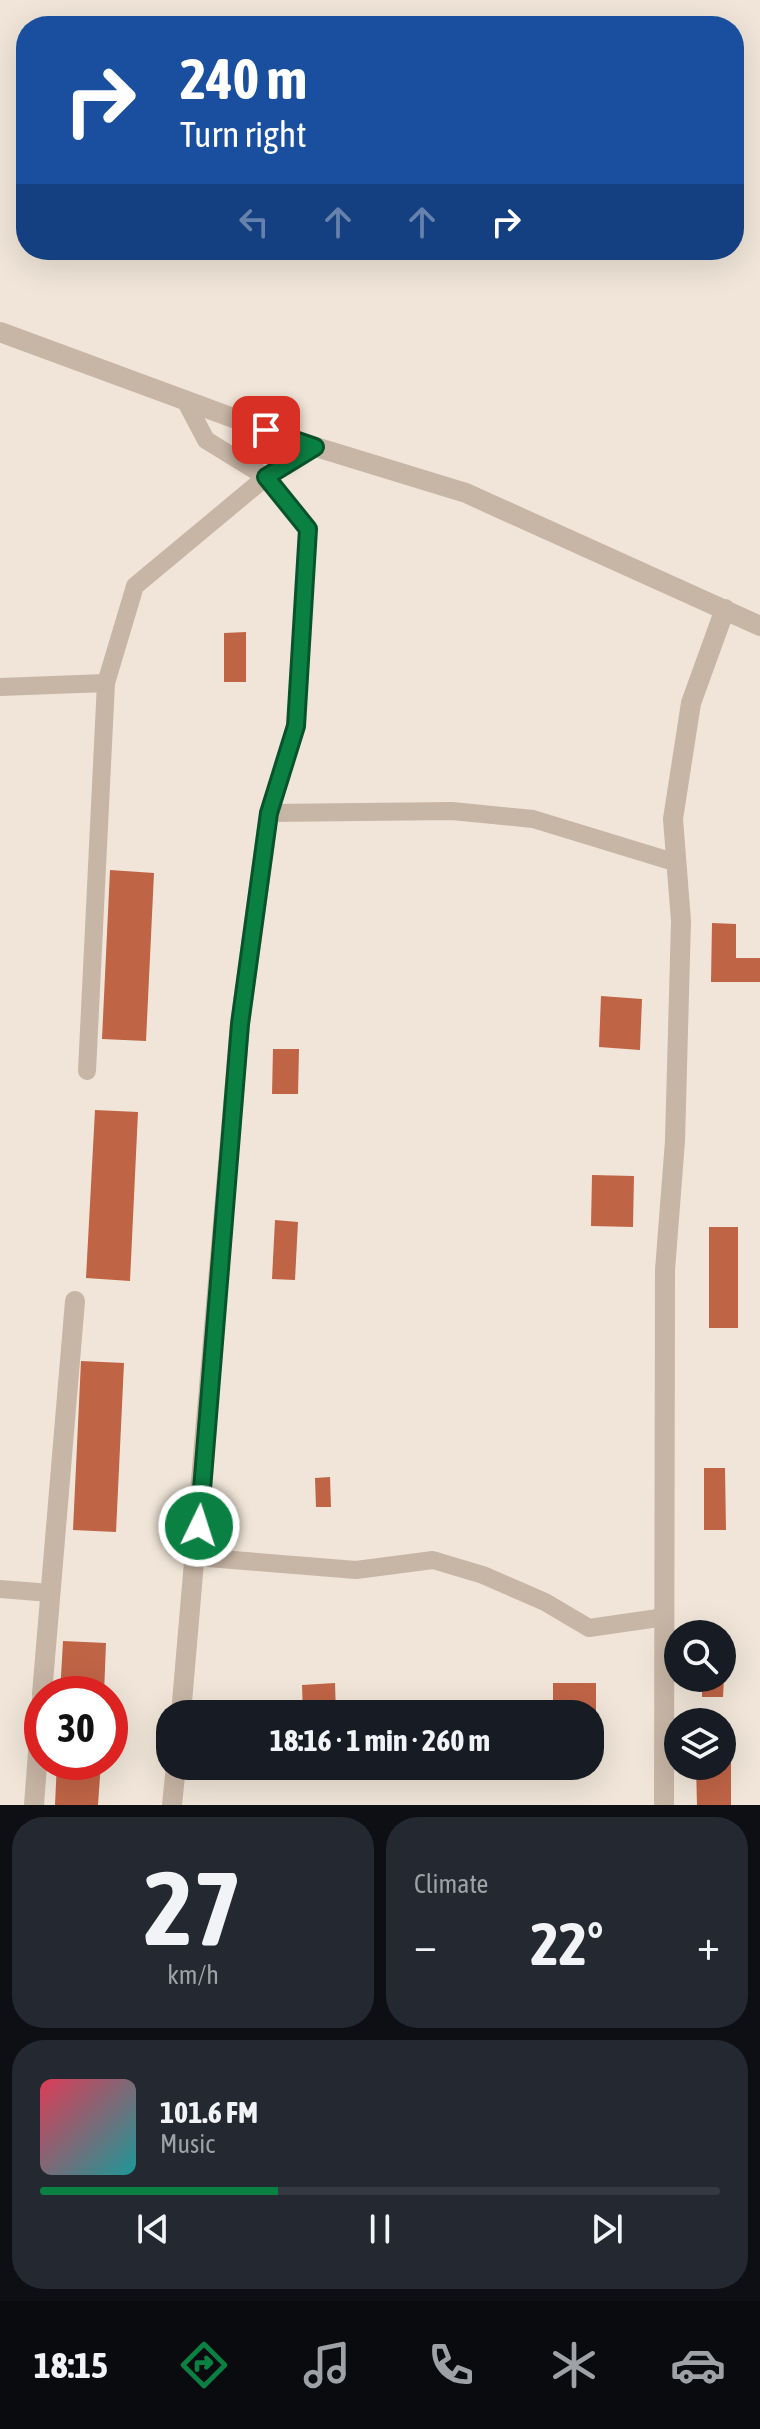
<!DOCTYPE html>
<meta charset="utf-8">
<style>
body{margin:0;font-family:"Asap Condensed",sans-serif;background:#242831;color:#f1f3f6;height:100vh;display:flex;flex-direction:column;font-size:30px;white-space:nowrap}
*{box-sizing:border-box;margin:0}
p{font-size:26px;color:#9ea1a6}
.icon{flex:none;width:44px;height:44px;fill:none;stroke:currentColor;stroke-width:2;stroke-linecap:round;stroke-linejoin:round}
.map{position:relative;height:1805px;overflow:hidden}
.side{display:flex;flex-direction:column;gap:12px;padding:12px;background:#0d0f14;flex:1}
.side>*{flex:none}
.banner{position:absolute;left:16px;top:16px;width:728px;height:244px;border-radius:32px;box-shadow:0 8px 32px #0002;background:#1a4fa0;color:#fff;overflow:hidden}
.tools{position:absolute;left:664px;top:1620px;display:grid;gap:16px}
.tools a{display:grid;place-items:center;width:72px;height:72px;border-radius:50%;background:#171b24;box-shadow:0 8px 32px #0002;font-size:40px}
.speed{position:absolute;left:24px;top:1676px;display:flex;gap:16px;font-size:40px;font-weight:700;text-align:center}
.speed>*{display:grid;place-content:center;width:104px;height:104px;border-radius:50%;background:#171b24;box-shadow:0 8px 32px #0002;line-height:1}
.speed .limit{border:12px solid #d22;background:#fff;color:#111}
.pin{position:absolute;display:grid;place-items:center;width:68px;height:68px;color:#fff;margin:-34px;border-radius:16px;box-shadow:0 4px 12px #0006}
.me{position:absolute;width:88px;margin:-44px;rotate:4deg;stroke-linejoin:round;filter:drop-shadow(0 0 6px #0008)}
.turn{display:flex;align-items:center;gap:28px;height:168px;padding:0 32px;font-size:36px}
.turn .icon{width:104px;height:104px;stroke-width:2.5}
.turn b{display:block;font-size:56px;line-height:68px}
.lanes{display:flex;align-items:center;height:76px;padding:0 32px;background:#0003;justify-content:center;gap:40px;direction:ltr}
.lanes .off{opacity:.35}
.big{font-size:60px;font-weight:700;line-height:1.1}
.side .widget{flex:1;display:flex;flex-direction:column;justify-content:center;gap:12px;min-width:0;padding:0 28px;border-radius:32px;background:#242831}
.side .dial{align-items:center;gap:0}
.dial b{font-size:104px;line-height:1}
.song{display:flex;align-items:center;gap:24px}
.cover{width:96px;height:96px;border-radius:12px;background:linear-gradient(135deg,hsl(350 70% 55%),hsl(180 70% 35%))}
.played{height:8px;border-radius:4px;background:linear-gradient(90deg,#0b8043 35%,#363941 35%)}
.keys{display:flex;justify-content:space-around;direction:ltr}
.heat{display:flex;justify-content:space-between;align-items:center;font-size:44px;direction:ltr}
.side .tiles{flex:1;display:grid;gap:12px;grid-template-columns:1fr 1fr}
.widget:last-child{grid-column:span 2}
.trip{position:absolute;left:156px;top:1700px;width:448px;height:80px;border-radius:32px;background:#171b24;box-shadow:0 8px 32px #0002;font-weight:700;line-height:80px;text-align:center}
.tabs{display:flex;height:128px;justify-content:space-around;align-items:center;background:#090b0e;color:#9ea1a6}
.tabs .icon{width:56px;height:56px}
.tabs .on{color:#0b8043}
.tabs b{font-size:36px;color:#f1f3f6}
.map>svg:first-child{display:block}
</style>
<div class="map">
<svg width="760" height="1805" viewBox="0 0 760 1805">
<rect width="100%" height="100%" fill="#f0e5d8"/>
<path fill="#c06446" d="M246 632V682H224V633Z
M110 870 154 873 146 1041 102 1039Z
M712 923 736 924V958H760V982H711Z
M601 996 642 999 640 1050 599 1047Z
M273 1049H299L298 1094H272Z
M95 1110 138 1112 130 1281 86 1278Z
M592 1175 634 1176 633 1227 591 1226Z
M275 1220 298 1222 295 1280 272 1279Z
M709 1227H738V1328H709Z
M81 1361 124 1363 116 1532 73 1530Z
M704 1468H725L726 1530H704Z
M330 1477 331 1507H316L315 1478Z
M63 1641 106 1643 104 1694H60Z
M702 1678H724L723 1697H702Z
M335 1683 336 1714H303L302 1685Z
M553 1683H596V1739H590V1714H553Z
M57 1762H101L98 1805H55Z
M722 1763H731V1805H697L696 1766H722Z"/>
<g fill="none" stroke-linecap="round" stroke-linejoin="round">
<path stroke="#c7b5a5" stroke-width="18" d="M185 400 206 440 266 477 308 529 296 726 269 813 452 811 533 819 677 863
M0 687 106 683
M87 1071 106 683 135 586 266 477 315 447
M196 1557 356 1570 433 1560 483 1575 545 1602 589 1628 665 1617
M0 1589 50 1593"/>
<path stroke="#c7b5a5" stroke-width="20" d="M0 332 293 440 466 493 760 626
M42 1694 75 1301
M181 1714 240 1024 269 813
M34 1805 42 1699
M172 1805 176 1766
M664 1805 665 1270 675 1141 681 921 673 819 691 703 725 609"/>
</g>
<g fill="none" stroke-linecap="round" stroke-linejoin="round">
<g stroke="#07532c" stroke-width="20">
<path id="route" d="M199 1526 240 1024 269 813 296 726 308 529 266 477 315 447 266 430"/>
</g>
<use href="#route" stroke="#0b8043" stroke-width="14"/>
</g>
</svg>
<div class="tools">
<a><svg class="icon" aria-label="search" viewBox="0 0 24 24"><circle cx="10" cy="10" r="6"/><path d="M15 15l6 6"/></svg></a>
<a><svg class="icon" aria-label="layers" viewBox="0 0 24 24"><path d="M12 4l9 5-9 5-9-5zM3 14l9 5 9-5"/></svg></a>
</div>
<div class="speed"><div class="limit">30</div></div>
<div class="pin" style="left:266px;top:430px;background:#d93025"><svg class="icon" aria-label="arrive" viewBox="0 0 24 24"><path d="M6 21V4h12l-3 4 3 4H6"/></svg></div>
<svg class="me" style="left:199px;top:1526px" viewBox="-20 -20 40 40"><circle r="17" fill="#0b8043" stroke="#fff" stroke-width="3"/><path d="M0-11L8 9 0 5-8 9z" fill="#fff"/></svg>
<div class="trip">18:16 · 1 min · 260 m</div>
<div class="banner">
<div class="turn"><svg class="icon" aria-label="right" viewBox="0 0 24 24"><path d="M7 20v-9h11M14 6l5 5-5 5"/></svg><div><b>240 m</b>Turn right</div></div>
<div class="lanes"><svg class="icon off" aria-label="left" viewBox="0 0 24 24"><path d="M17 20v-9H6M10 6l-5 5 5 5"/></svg><svg class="icon off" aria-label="ahead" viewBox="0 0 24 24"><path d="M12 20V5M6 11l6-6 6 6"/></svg><svg class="icon off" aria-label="ahead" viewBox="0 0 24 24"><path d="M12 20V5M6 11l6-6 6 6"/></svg><svg class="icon" aria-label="right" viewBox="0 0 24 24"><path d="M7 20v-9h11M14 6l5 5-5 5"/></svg></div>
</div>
</div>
<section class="side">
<div class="tiles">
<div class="widget dial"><b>27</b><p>km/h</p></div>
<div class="widget"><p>Climate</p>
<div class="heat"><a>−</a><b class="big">22°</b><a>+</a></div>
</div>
<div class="widget">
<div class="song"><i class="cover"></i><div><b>101.6 FM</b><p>Music</p></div></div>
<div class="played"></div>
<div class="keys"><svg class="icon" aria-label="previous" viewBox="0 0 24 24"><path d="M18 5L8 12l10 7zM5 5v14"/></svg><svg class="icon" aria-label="pause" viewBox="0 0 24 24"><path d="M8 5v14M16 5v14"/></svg><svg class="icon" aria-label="next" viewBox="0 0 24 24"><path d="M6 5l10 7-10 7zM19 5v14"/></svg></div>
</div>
</div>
</section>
<nav class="tabs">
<b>18:15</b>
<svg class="icon on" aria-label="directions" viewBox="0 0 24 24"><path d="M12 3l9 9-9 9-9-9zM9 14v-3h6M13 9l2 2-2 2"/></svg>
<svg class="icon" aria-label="music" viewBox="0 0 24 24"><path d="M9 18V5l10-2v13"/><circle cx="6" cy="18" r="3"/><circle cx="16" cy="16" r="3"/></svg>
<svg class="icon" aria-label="phone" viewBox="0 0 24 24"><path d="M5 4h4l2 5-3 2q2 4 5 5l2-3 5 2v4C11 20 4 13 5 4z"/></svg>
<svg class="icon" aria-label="climate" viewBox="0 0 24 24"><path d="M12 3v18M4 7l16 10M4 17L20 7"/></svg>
<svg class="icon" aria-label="car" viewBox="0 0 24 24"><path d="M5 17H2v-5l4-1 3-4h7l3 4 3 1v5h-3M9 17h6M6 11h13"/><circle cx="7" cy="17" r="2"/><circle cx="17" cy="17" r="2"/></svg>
</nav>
